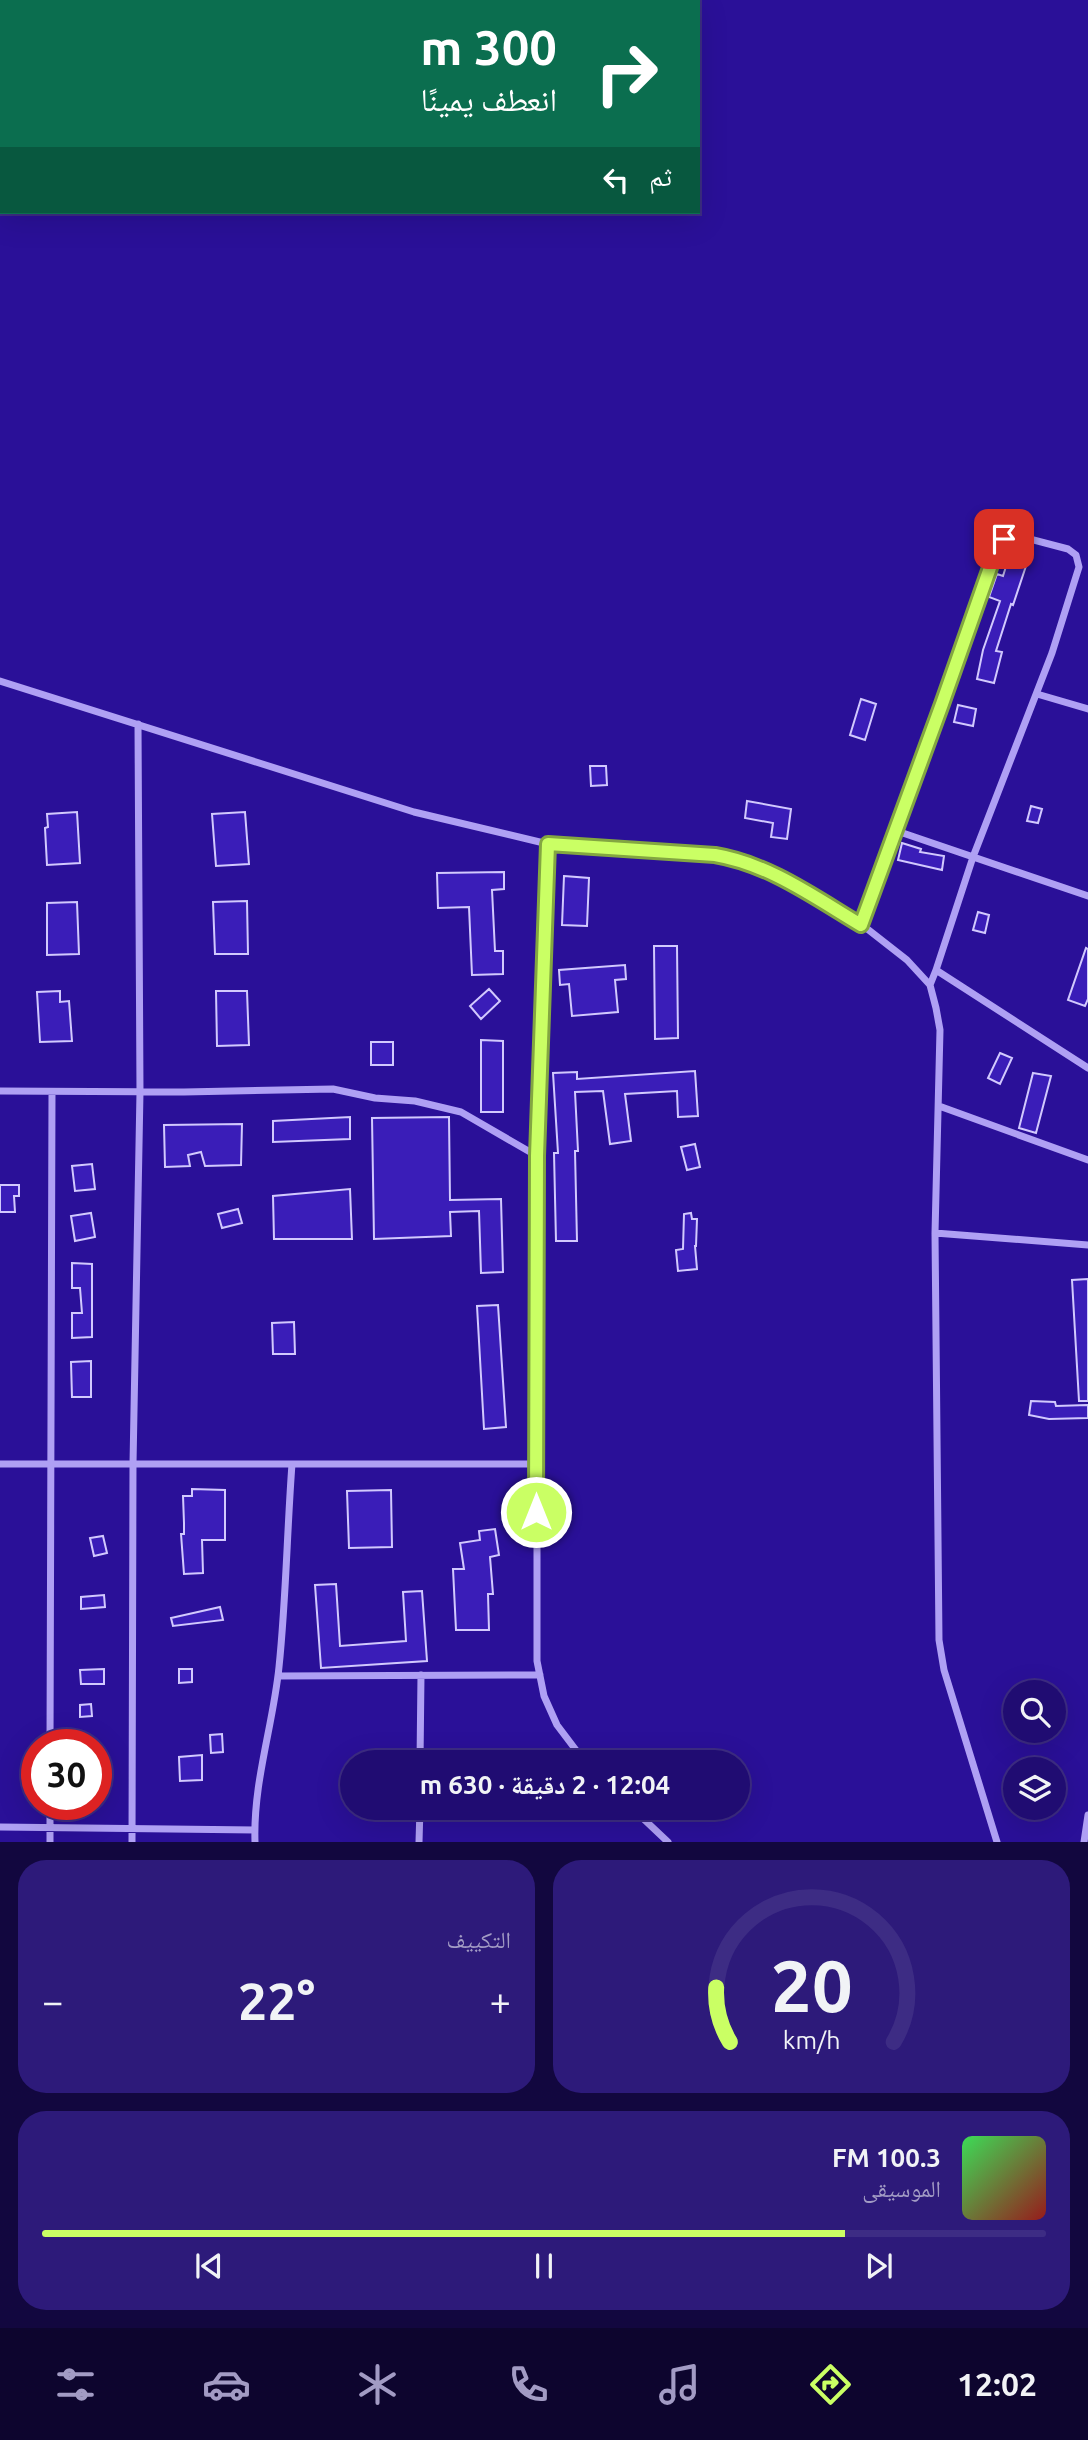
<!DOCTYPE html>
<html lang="ar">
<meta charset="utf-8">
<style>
body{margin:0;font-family:Ubuntu,"Noto Naskh Arabic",sans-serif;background:#2d1a7a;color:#f1f3f6;direction:rtl;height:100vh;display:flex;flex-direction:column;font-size:26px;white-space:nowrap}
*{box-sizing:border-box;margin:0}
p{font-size:23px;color:#a29bc4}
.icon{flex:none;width:38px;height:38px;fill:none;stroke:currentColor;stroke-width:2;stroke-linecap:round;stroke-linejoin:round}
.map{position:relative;height:1842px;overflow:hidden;direction:ltr}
.details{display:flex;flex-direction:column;gap:18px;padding:18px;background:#12073f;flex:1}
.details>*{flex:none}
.guide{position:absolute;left:0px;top:0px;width:700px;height:214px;box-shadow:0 7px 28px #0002,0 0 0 2px #3d2c84;direction:rtl;background:#0b6e4f;color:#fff;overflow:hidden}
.controls{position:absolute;left:1003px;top:1680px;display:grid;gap:14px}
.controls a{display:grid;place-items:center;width:63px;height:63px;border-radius:50%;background:#200c72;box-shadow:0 7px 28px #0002,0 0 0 2px #3d2c84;font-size:35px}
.speed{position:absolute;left:21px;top:1729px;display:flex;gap:14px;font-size:35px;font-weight:700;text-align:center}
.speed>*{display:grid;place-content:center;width:91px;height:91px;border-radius:50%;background:#200c72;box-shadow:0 7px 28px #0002,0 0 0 2px #3d2c84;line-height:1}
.speed .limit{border:10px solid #d22;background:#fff;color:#111}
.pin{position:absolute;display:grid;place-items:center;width:60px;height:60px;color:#fff;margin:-30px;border-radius:14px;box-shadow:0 4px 10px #0006}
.me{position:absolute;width:77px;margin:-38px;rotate:0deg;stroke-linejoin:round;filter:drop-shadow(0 0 5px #0008)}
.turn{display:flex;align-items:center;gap:24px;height:147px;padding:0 28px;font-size:32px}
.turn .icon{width:91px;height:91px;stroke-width:2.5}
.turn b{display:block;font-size:49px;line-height:60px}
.then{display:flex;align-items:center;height:66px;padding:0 28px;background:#0003;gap:14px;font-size:26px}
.big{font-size:52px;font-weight:700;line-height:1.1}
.details .card{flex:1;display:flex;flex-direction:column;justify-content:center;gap:10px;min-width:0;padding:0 24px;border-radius:28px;background:#2d1a7a}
.details .dial{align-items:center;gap:0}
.dial svg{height:182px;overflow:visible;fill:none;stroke:#3d2c84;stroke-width:7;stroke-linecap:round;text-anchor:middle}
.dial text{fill:#f1f3f6;stroke:none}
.song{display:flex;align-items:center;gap:21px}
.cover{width:84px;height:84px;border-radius:10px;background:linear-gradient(135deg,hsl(130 70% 55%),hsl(0 70% 35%))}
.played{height:7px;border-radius:4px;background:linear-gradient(90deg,#caff64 80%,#3d2c84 80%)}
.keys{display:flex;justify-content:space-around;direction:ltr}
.heat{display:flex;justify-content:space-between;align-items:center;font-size:38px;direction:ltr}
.details .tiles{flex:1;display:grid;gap:18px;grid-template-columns:1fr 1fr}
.card:last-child{grid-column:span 2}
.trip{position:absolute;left:340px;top:1750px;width:410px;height:70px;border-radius:35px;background:#200c72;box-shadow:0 7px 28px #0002,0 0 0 2px #3d2c84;font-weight:700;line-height:70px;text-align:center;direction:rtl}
.dock{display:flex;height:112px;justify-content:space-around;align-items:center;background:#0d052e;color:#a29bc4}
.dock .icon{width:49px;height:49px}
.dock .active{color:#caff64}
.dock b{font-size:32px;color:#f1f3f6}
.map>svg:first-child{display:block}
</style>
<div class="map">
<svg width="1088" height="1842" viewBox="0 0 1088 1842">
<rect width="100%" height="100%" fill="#2a1098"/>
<path fill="#3a1db8" stroke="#d2c9fe" stroke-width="2" d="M1009 557 1027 563 1013 605 1011 604 996 651 1002 652 994 683 977 679 983 650 1000 601 989 597 997 574 1003 576Z
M861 699 876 704 865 740 850 735Z
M958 705 976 709 973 726 954 722Z
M590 766H606L607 785 591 786Z
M747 801 791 809 787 839 771 837 773 823 745 818Z
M1031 806 1042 809 1038 823 1027 821Z
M77 812 80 863 47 865 45 828 48 827 47 814Z
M245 812 249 864 216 866 212 814Z
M902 843 921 849 920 852 944 856 942 870 898 860Z
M504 872V889L492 890 495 951H503V974L472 975 469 907 438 908 437 873Z
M564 876 589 878 587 926 562 925Z
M247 901 248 954H215L213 902Z
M77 902 79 954 47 955V903Z
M978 912 989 915 985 933 973 930Z
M654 946H677L678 1038 655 1039Z
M1086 948 1088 949V999L1085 1006 1068 1000Z
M625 965 626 979 615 980 618 1012 572 1016 569 984 560 985 559 970Z
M489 989 500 1001 481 1019 470 1006Z
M60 991V1002L69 1001 72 1041 40 1042 37 992Z
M216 991H247L249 1045 217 1046Z
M481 1040 503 1041V1112H481Z
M371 1042H393V1065H371Z
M1000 1053 1012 1058 1000 1084 988 1078Z
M695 1071 698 1116 678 1117 677 1091 625 1094 631 1141 610 1144 603 1091 575 1092 578 1151H575L577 1241H556L554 1153H558L553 1073 577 1072V1079Z
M1033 1073 1051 1076 1036 1133 1019 1128Z
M350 1117V1139L273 1142V1121Z
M449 1117 450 1200 501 1199 503 1272 481 1273 479 1211 450 1212 451 1236 374 1239 372 1118Z
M242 1124 241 1165 205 1166 201 1152 188 1155 190 1166 165 1167 164 1125Z
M695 1144 700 1167 687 1170 681 1147Z
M92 1164 95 1189 75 1191 72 1166Z
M0 1185H19V1196H14L15 1212H0Z
M350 1189 352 1239H274L273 1196Z
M238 1209 242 1223 222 1228 218 1214Z
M91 1213 95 1237 75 1241 71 1216Z
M691 1213 692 1219H697L696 1246H695L697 1269 678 1271 676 1250 683 1249 684 1214Z
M72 1263 92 1264V1337L72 1338V1313H82L80 1288H72Z
M1088 1279V1401H1079L1072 1280Z
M498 1305 506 1427 484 1429 477 1306Z
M294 1322 295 1354H273L272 1323Z
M91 1361V1397H72L71 1362Z
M1031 1401 1055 1402 1056 1406 1088 1405V1418L1049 1419 1029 1415Z
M192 1489 225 1490V1540H202L203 1573 184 1574 181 1534H184V1523L183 1496H192Z
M391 1490 392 1547 349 1548 347 1491Z
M495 1529 499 1555 490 1557 493 1594H488L489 1630H456L453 1569H464L460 1543 480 1540 479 1531Z
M103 1536 107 1553 94 1556 90 1538Z
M336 1584 340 1646 406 1641 403 1592 422 1591 427 1661 321 1668 315 1585Z
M104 1595 105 1607 81 1609V1597Z
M220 1607 223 1620 173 1626 171 1618Z
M104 1669V1684H81L80 1670Z
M179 1669H192V1682L179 1683Z
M91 1704 92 1716 80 1717V1705Z
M222 1734 223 1752 211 1753 210 1735Z
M202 1755V1780L180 1781 179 1757Z"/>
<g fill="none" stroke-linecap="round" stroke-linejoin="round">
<path stroke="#afa0f4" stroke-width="7" d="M0 681 414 812 548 844 714 855 740 859 772 873 861 924 907 960 930 985 936 1008 940 1030 935 1233 939 1640 944 1670 997 1842
M1037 694 1088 709
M894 830 1088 896
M548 844 537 1156V1661L544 1696 557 1725 585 1762
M861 924 998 545 1004 539 1015 535 1068 549 1076 555 1079 567 1052 653 973 857 936 970
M930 985 936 970 1088 1068
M0 1091 184 1092 333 1089 375 1098 415 1101 461 1112 537 1156
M939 1106 1088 1160
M935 1233 1088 1245
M0 1464H536
M278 1676 540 1675
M50 1745 52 1092
M420 1762 421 1675
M632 1808 668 1842
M0 1827 255 1830
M50 1842V1804
M132 1842 133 1464 140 1092 138 724
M255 1842C253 1782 273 1726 279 1667 286 1600 287 1531 292 1464
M419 1842 420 1808
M1084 1842 1088 1815"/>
</g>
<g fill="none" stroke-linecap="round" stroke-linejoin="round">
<g stroke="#83a641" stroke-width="18">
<path id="route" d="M536 1512 537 1156 548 844 715 855C769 864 814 897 861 925L942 704 998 545 1004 539"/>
</g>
<use href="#route" stroke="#caff64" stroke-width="12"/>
</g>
</svg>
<div class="controls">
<a><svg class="icon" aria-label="search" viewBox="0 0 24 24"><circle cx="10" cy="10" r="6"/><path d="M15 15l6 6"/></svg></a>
<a><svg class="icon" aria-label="layers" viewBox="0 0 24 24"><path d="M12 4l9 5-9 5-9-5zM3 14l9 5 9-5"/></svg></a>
</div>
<div class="speed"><div class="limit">30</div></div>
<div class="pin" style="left:1004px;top:539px;background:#d93025"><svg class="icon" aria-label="arrive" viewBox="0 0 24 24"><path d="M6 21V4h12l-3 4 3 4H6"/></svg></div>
<svg class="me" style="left:536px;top:1512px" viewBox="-20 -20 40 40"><circle r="17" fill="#caff64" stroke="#fff" stroke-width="3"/><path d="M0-11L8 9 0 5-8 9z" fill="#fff"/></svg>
<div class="trip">12:04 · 2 دقيقة · 630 m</div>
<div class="guide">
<div class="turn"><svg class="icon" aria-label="right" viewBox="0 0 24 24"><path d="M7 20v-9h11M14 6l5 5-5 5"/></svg><div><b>300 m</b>انعطف يمينًا</div></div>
<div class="then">ثم<svg class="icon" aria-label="left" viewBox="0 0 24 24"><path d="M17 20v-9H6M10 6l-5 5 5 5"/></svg></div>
</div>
</div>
<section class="details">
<div class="tiles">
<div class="card dial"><svg viewBox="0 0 100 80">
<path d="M14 69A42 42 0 1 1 86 69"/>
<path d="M14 69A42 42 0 0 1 8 45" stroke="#caff64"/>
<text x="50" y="56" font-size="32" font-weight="700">20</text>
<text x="50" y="72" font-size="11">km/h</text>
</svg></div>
<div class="card"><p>التكييف</p>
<div class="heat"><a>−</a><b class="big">22°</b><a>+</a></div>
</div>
<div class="card">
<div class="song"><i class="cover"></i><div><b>100.3 FM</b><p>الموسيقى</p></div></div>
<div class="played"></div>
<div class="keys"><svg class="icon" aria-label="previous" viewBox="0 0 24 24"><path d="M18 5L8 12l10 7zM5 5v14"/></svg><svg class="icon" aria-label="pause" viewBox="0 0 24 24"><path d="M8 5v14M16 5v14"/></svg><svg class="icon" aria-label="next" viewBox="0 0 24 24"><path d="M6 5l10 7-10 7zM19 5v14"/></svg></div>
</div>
</div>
</section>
<nav class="dock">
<b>12:02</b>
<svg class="icon active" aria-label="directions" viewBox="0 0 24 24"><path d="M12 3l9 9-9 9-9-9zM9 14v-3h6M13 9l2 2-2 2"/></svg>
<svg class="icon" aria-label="music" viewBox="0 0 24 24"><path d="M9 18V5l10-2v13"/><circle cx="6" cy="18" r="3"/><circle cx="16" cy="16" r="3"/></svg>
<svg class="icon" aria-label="phone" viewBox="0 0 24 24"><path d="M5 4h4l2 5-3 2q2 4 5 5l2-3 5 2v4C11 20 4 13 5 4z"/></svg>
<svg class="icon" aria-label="climate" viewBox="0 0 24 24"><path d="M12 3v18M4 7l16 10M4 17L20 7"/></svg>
<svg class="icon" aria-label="car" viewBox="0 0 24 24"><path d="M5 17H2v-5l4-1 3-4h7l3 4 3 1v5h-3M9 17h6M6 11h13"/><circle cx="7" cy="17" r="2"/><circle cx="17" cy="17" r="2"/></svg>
<svg class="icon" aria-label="filters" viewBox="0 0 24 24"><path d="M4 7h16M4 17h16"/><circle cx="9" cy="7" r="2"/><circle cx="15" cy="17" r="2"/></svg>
</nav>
